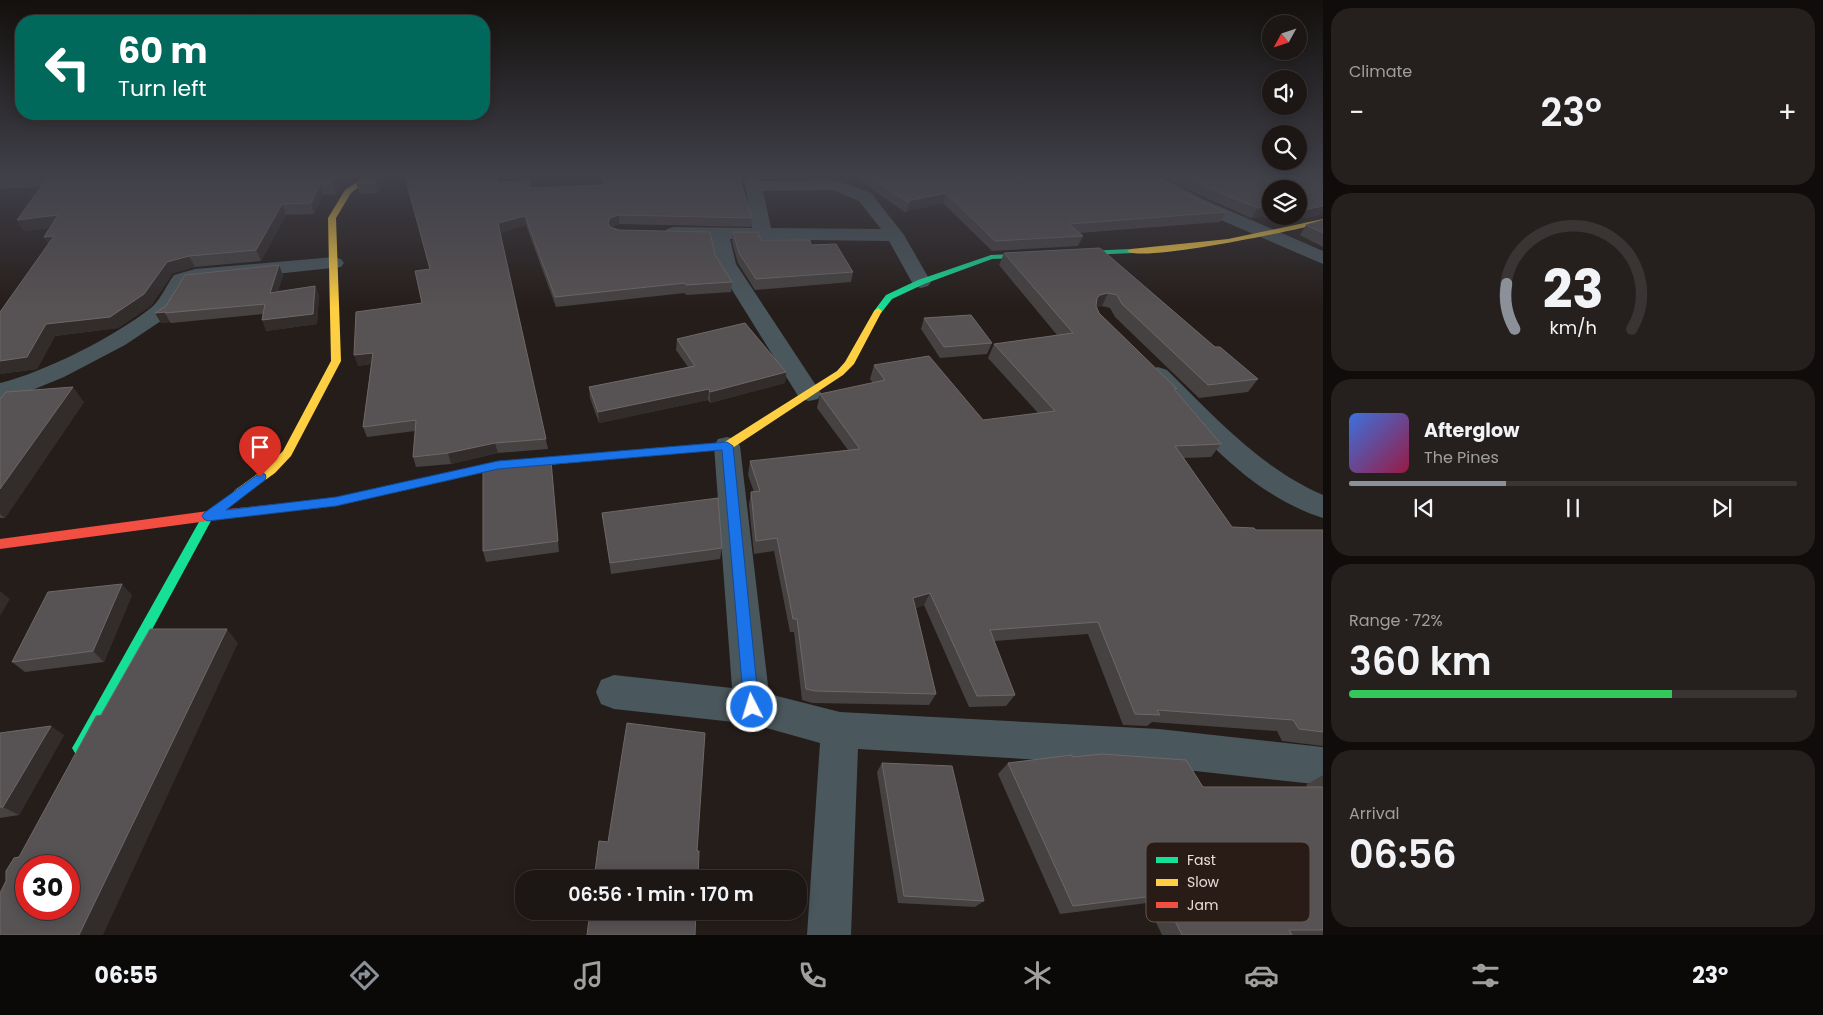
<!DOCTYPE html>
<meta charset="utf-8">
<style>
body{margin:0;font-family:Poppins,sans-serif;background:#251f1d;color:#f1f3f6;height:100vh;display:flex;flex-direction:column;font-size:19px;white-space:nowrap}
*{box-sizing:border-box;margin:0}
p{font-size:16px;color:#a09fa0}
.icon{flex:none;width:28px;height:28px;fill:none;stroke:currentColor;stroke-width:2;stroke-linecap:round;stroke-linejoin:round}
.map{position:relative;flex:1;overflow:hidden}
.drawer{display:flex;flex-direction:column;gap:8px;padding:8px;background:#0f0c0b;width:500px}
.drawer>*{flex:none}
.banner{position:absolute;left:15px;top:15px;width:475px;height:105px;border-radius:20px;box-shadow:0 2px 12px #0003,0 0 0 1px #3a3534;background:#00695c;color:#fff;overflow:hidden}
.needle{width:32px;rotate:230deg}
.controls{position:absolute;left:1262px;top:15px;display:grid;gap:10px}
.controls a{display:grid;place-items:center;width:45px;height:45px;border-radius:50%;background:#1c1614;box-shadow:0 2px 12px #0003,0 0 0 1px #3a3534;font-size:25px}
.speed{position:absolute;left:15px;top:855px;display:flex;gap:10px;font-size:25px;font-weight:700;text-align:center}
.speed>*{display:grid;place-content:center;width:65px;height:65px;border-radius:50%;background:#1c1614;box-shadow:0 2px 12px #0003,0 0 0 1px #3a3534;line-height:1}
.speed .limit{border:8px solid #d22;background:#fff;color:#111}
.pin{position:absolute;display:grid;place-items:center;width:42px;height:42px;color:#fff;margin:-51px -21px;border-radius:50% 50% 50% 0;rotate:-45deg;box-shadow:0 0 5px #0007}
.pin .icon{rotate:45deg}
.me{position:absolute;width:55px;margin:-28px;rotate:355deg;stroke-linejoin:round;filter:drop-shadow(0 0 4px #0008)}
.turn{display:flex;align-items:center;gap:18px;height:105px;padding:0 20px;font-size:22px}
.turn .icon{width:65px;height:65px;stroke-width:2.5}
.turn b{display:block;font-size:35px;line-height:42px}
.big{font-size:38px;font-weight:600;line-height:1.1}
.drawer .card{flex:1;display:flex;flex-direction:column;justify-content:center;gap:8px;min-width:0;padding:0 18px;border-radius:20px;background:#251f1d}
.drawer .dial{align-items:center;gap:0}
.dial svg{height:130px;overflow:visible;fill:none;stroke:#3a3534;stroke-width:7;stroke-linecap:round;text-anchor:middle}
.dial text{fill:#f1f3f6;stroke:none}
.song{display:flex;align-items:center;gap:15px}
.cover{width:60px;height:60px;border-radius:8px;background:linear-gradient(135deg,hsl(220 70% 55%),hsl(340 70% 35%))}
.played{height:5px;border-radius:2px;background:linear-gradient(90deg,#8c9099 35%,#3a3534 35%)}
.keys{display:flex;justify-content:space-around;direction:ltr}
.heat{display:flex;justify-content:space-between;align-items:center;font-size:28px;direction:ltr}
.charge{height:8px;border-radius:4px;background:linear-gradient(90deg,#34c759 72%,#3a3534 0)}
.trip{position:absolute;left:515px;top:870px;width:292px;height:50px;border-radius:20px;background:#1c1614;box-shadow:0 2px 12px #0003,0 0 0 1px #3a3534;font-weight:600;line-height:50px;text-align:center}
.tab-bar{display:flex;height:80px;justify-content:space-around;align-items:center;background:#0b0908;color:#a09fa0}
.tab-bar .icon{width:35px;height:35px}
.tab-bar .selected{color:#8c9099}
.tab-bar b{font-size:22px;color:#f1f3f6}
main{display:flex;flex:1;min-height:0}
.map>svg:first-child{display:block}
</style>
<main>
<div class="map">
<svg width="1323" height="935" viewBox="0 0 1323 935">
<rect width="100%" height="100%" fill="#251d1a"/>
<g fill="none" stroke-linecap="round" stroke-linejoin="round">
<path fill="#4a575c" fill-rule="evenodd" d="M744 177H760L761 181 835 180 871 193 904 235 931 282 928 286 921 288 914 286 889 241 730 239 736 264 821 393 818 399 809 401 800 399 716 264 711 239 667 237 665 233 667 229 674 227 752 228ZM833 190 859 201 881 229 771 228 763 191Z
M1141 177H1161L1205 200 1323 251V264L1193 208 1143 181Z
M334 257 341 259 344 263 341 267 189 283 170 315 125 345 64 377 25 393 0 399V383C45 372 116 336 152 307 161 299 167 284 174 275L195 269Z
M1158 367 1167 370C1215 417 1260 468 1323 495V518C1250 495 1201 434 1149 380L1146 375 1149 370Z
M727 437 736 439 740 446 769 694 840 712 1159 729 1323 747V785L1159 767 858 749 851 935H807L820 743 752 724 614 709 601 704 596 692 601 680 614 675 732 688 714 446 718 439Z"/>
<path fill="#16e098" fill-rule="evenodd" d="M1131 249 1135 251 1134 253 992 259 924 284 892 299 881 313H875L874 311 886 295 918 280 991 255Z
M727 442 732 446 731 449 498 469 393 493 389 492 387 489 389 486 393 485 498 461Z
M239 489 243 490 245 493 243 496 212 519 85 753 80 756 75 753 72 748 75 743 204 513Z"/>
<path fill="#ffcf43" fill-rule="evenodd" d="M365 177H372L351 193 336 218 341 361 291 456 275 473 243 496H235L233 493 235 490 267 467 283 451 331 361 328 218 345 190Z
M1323 219V223C1296 230 1143 263 1127 251L1131 249 1228 239Z
M878 308 882 311 854 364 843 375 731 449H723L722 446 723 443 837 371 845 362 874 311Z"/>
<path fill="#f24e42" fill-rule="evenodd" d="M393 485 397 486 399 489 397 492 336 506 208 521 0 549V539L208 511 336 498Z"/>
</g>
<path fill="#464242" fill-rule="evenodd" d="M0 177H356L341 186 336 194 323 195 314 214 286 215 261 261 195 267 173 273 151 306 118 328 55 336 37 369 0 374V312L49 244 44 237 50 228 24 231 17 220 41 187 0 189Z
M364 177H386L378 193 360 194 356 183Z
M498 177V182L530 181 531 188 603 185 601 177H743V182H741L752 218 751 227 619 224 610 227 619 230 715 255 732 282 731 292 686 295 685 293 556 307 526 225 500 233 548 449 498 453 451 464 416 467 413 457 415 431 367 437 363 427 371 364 358 366 422 303 430 269Z
M761 177H826V178L762 179Z
M855 177H1154L1198 200 1226 212 1220 222 1079 233 1083 236 1078 246 992 251 943 203 907 211 906 213Z
M1164 177H1323V214L1279 224 1264 217 1251 218 1206 198ZM1271 189H1299V216H1271Z
M1323 220V247L1300 235 1306 225Z
M733 232 761 240 811 245 853 272 851 282 755 290 738 263 732 242Z
M1100 248 1215 347 1258 379 1248 392 1199 398 1115 317 1110 308 1102 306 1096 307 1099 313 1177 389 1176 391 1221 444 1211 457 1184 458 1232 527 1256 530H1323V746L1282 741 1277 731 1152 722 1147 726 1123 725 1088 634 994 641 1015 695 1006 706 969 707 924 605 916 608 936 694 929 705 812 703 802 700 794 632H790L774 551 754 554 749 505 751 492H754L748 475 750 461 848 450 817 408 820 394 873 383 870 379 874 365 983 420 1038 413 988 358 994 344 1057 335 999 265 1004 253Z
M279 265 283 275 278 291 315 286 319 296 317 324 266 331 263 314 171 323 170 322 161 323 155 313Z
M924 318 992 343 987 354 940 358 921 329Z
M677 339 786 372 785 383 710 403 708 400 599 423 590 398 589 387 688 367 676 350Z
M0 399 84 402 5 518H0Z
M552 472 559 552 486 562 483 551Z
M602 513 722 548 720 559 611 574Z
M132 595 104 662 25 672 12 662Z
M0 733 64 735 19 815 0 818Z
M1072 757 1203 787H1307L1306 785 1323 775V935H1162L1147 903 1060 914 998 774 1008 763Z
M882 763 984 901 975 907 898 903 877 772Z"/>
<path fill="#322c2b" d="M337 177H356L341 186 336 194 332 184Z
M378 177H386L378 193 375 183Z
M320 184 323 195 314 214 311 203Z
M946 193 943 203 907 211 909 203 908 201Z
M282 204 286 215 261 261 256 250Z
M1323 206V214L1279 224 1284 216H1299V211Z
M1270 207 1264 217 1251 218 1258 208Z
M58 215 65 226 24 231 17 220Z
M619 215V224L610 227 608 233V223L610 218Z
M525 216 526 225 500 233 498 223Z
M54 236 51 248 44 237Z
M189 256 195 267 173 273 151 306 118 328 55 336 37 369 0 374V361L46 324 167 262Z
M279 265 283 275 274 303 270 293Z
M315 286 319 296 317 324 266 331 262 320Z
M1108 293 1102 306 1094 308 1097 298 1100 295Z
M166 312 165 313 170 322 161 323 155 313Z
M373 353 376 363 358 366 354 355Z
M786 372 785 383 710 403V392Z
M73 387 84 402 5 518 0 514V489Z
M709 389 708 400 599 423 598 412Z
M495 443 498 453 451 464 448 453Z
M122 584 132 595 104 662 93 651Z
M0 591 10 599 0 616Z
M930 593 924 605 907 611 913 598Z
M227 629 238 643 103 935H79Z
M51 726 64 735 19 815 3 807Z"/>
<path fill="#575253" stroke="#6e6868" fill-rule="evenodd" d="M0 177H29L0 179Z
M48 177H337L332 184H320L311 203 282 204 256 250 189 256 167 262 144 294 110 317 46 324 27 357 0 361V312L54 236 44 237 58 215 17 220Z
M364 177H378L375 183H356Z
M405 177H497V182L530 181V188L604 185 602 177H739L752 218 619 215 610 218 608 223 610 227 619 230 710 232 715 255 732 282 686 285 685 283 555 297 525 216 498 223 546 439 495 443 448 453 413 457 416 420 363 427 373 353 354 355 356 312 422 303 415 271 430 269Z
M870 177H1154L1198 200 1226 212 1069 224 1083 236 995 241 946 193 908 201 909 203Z
M1188 177H1323V206L1299 211V189H1271V207H1270L1258 208 1211 189Z
M1323 220V233L1306 225Z
M733 232H758L761 240H810L811 245 836 244 853 272 756 279 739 253Z
M1100 248 1215 347H1220L1258 379 1208 385 1122 304 1117 295 1108 293 1100 295 1097 298 1096 306 1099 313 1177 389H1174L1221 444 1175 446 1232 527 1254 528 1256 530H1323V732L1299 729 1293 720 1157 710 1160 715 1135 714 1098 622 990 630 1015 695 977 696 930 593 913 598 936 694 815 691 806 689 797 619H793L777 538 756 541 751 492 760 491 750 461 860 449 820 394 885 380 874 365 929 356 983 420 1055 411 994 344 1073 333 1004 253Z
M279 265 270 293 315 286 313 314 262 320 265 304 165 313 166 312 155 313 166 306 185 275Z
M971 315 992 343 944 347 924 318Z
M745 323 786 372 710 392 709 389 598 412 589 387 695 366 677 339Z
M73 387 0 489V399L6 392Z
M551 461 558 541 483 551V469L496 466Z
M718 498 722 548 610 563 602 513Z
M122 584 93 651 12 662 48 592Z
M150 629H227L79 935H0V893L6 881V871L14 858 19 857 96 716 101 715ZM26 866H69V909H26Z
M627 723 705 733 697 851H699L698 879H594L599 841 608 842Z
M51 726 3 807H0V733Z
M1102 754 1186 760 1203 787H1323V930H1289L1292 935H1182L1162 895 1073 906 1008 763 1072 755V757Z
M882 763 952 766 984 901 904 896Z
M590 911H696L695 935H587Z"/>
<linearGradient id="sky" x2="0" y2="1"><stop stop-color="#14100e"/><stop offset="0.57" stop-color="#404049"/><stop offset="1" stop-color="#404049" stop-opacity="0"/></linearGradient>
<rect width="1323" height="308" fill="url(#sky)"/>
<path fill="#1a73e8" stroke="#114b97" d="M727 442 733 446 759 707 757 712 752 714 747 712 744 707 722 450 498 469 336 506 208 521 204 519 202 516 204 513 260 473 265 474 266 477 265 480 226 510 336 497 498 461Z"/>
<rect x="1146" y="842" width="164" height="80" rx="8" fill="#291c16" stroke="#625650" stroke-width="1"/>
<rect x="1156" y="857" width="22" height="6" fill="#16e098"/>
<rect x="1156" y="879" width="22" height="7" fill="#ffcf43"/>
<rect x="1156" y="902" width="22" height="6" fill="#f24e42"/>
<g font-size="14" fill="#e7ddd9">
<text x="1187" y="865">Fast</text>
<text x="1187" y="887">Slow</text>
<text x="1187" y="910">Jam</text>
</g>
</svg>
<div class="controls">
<a><svg class="needle" viewBox="-14 -14 28 28"><path d="M0-13l5 13h-10z" fill="#e53935"/><path d="M0 13l5-13h-10z" fill="#a09fa0"/></svg></a>
<a><svg class="icon" aria-label="sound" viewBox="0 0 24 24"><path d="M4 9h4l5-4v14l-5-4H4zM17 9q2 3 0 6"/></svg></a>
<a><svg class="icon" aria-label="search" viewBox="0 0 24 24"><circle cx="10" cy="10" r="6"/><path d="M15 15l6 6"/></svg></a>
<a><svg class="icon" aria-label="layers" viewBox="0 0 24 24"><path d="M12 4l9 5-9 5-9-5zM3 14l9 5 9-5"/></svg></a>
</div>
<div class="speed"><div class="limit">30</div></div>
<div class="pin" style="left:260px;top:477px;background:#d93025"><svg class="icon" aria-label="arrive" viewBox="0 0 24 24"><path d="M6 21V4h12l-3 4 3 4H6"/></svg></div>
<svg class="me" style="left:752px;top:707px" viewBox="-20 -20 40 40"><circle r="17" fill="#1a73e8" stroke="#fff" stroke-width="3"/><path d="M0-11L8 9 0 5-8 9z" fill="#fff"/></svg>
<div class="trip">06:56 · 1 min · 170 m</div>
<div class="banner">
<div class="turn"><svg class="icon" aria-label="left" viewBox="0 0 24 24"><path d="M17 20v-9H6M10 6l-5 5 5 5"/></svg><div><b>60 m</b>Turn left</div></div>
</div>
</div>
<section class="drawer">
<div class="card"><p>Climate</p>
<div class="heat"><a>−</a><b class="big">23°</b><a>+</a></div>
</div>
<div class="card dial"><svg viewBox="0 0 100 80">
<path d="M14 69A42 42 0 1 1 86 69"/>
<path d="M14 69A42 42 0 0 1 9 41" stroke="#8c9099"/>
<text x="50" y="56" font-size="32" font-weight="700">23</text>
<text x="50" y="72" font-size="11">km/h</text>
</svg></div>
<div class="card">
<div class="song"><i class="cover"></i><div><b>Afterglow</b><p>The Pines</p></div></div>
<div class="played"></div>
<div class="keys"><svg class="icon" aria-label="previous" viewBox="0 0 24 24"><path d="M18 5L8 12l10 7zM5 5v14"/></svg><svg class="icon" aria-label="pause" viewBox="0 0 24 24"><path d="M8 5v14M16 5v14"/></svg><svg class="icon" aria-label="next" viewBox="0 0 24 24"><path d="M6 5l10 7-10 7zM19 5v14"/></svg></div>
</div>
<div class="card"><p>Range · 72%</p><b class="big">360 km</b><div class="charge"></div></div>
<div class="card"><p>Arrival</p><b class="big">06:56</b></div>
</section>
</main>
<nav class="tab-bar">
<b>06:55</b>
<svg class="icon selected" aria-label="directions" viewBox="0 0 24 24"><path d="M12 3l9 9-9 9-9-9zM9 14v-3h6M13 9l2 2-2 2"/></svg>
<svg class="icon" aria-label="music" viewBox="0 0 24 24"><path d="M9 18V5l10-2v13"/><circle cx="6" cy="18" r="3"/><circle cx="16" cy="16" r="3"/></svg>
<svg class="icon" aria-label="phone" viewBox="0 0 24 24"><path d="M5 4h4l2 5-3 2q2 4 5 5l2-3 5 2v4C11 20 4 13 5 4z"/></svg>
<svg class="icon" aria-label="climate" viewBox="0 0 24 24"><path d="M12 3v18M4 7l16 10M4 17L20 7"/></svg>
<svg class="icon" aria-label="car" viewBox="0 0 24 24"><path d="M5 17H2v-5l4-1 3-4h7l3 4 3 1v5h-3M9 17h6M6 11h13"/><circle cx="7" cy="17" r="2"/><circle cx="17" cy="17" r="2"/></svg>
<svg class="icon" aria-label="filters" viewBox="0 0 24 24"><path d="M4 7h16M4 17h16"/><circle cx="9" cy="7" r="2"/><circle cx="15" cy="17" r="2"/></svg>
<b>23°</b>
</nav>
